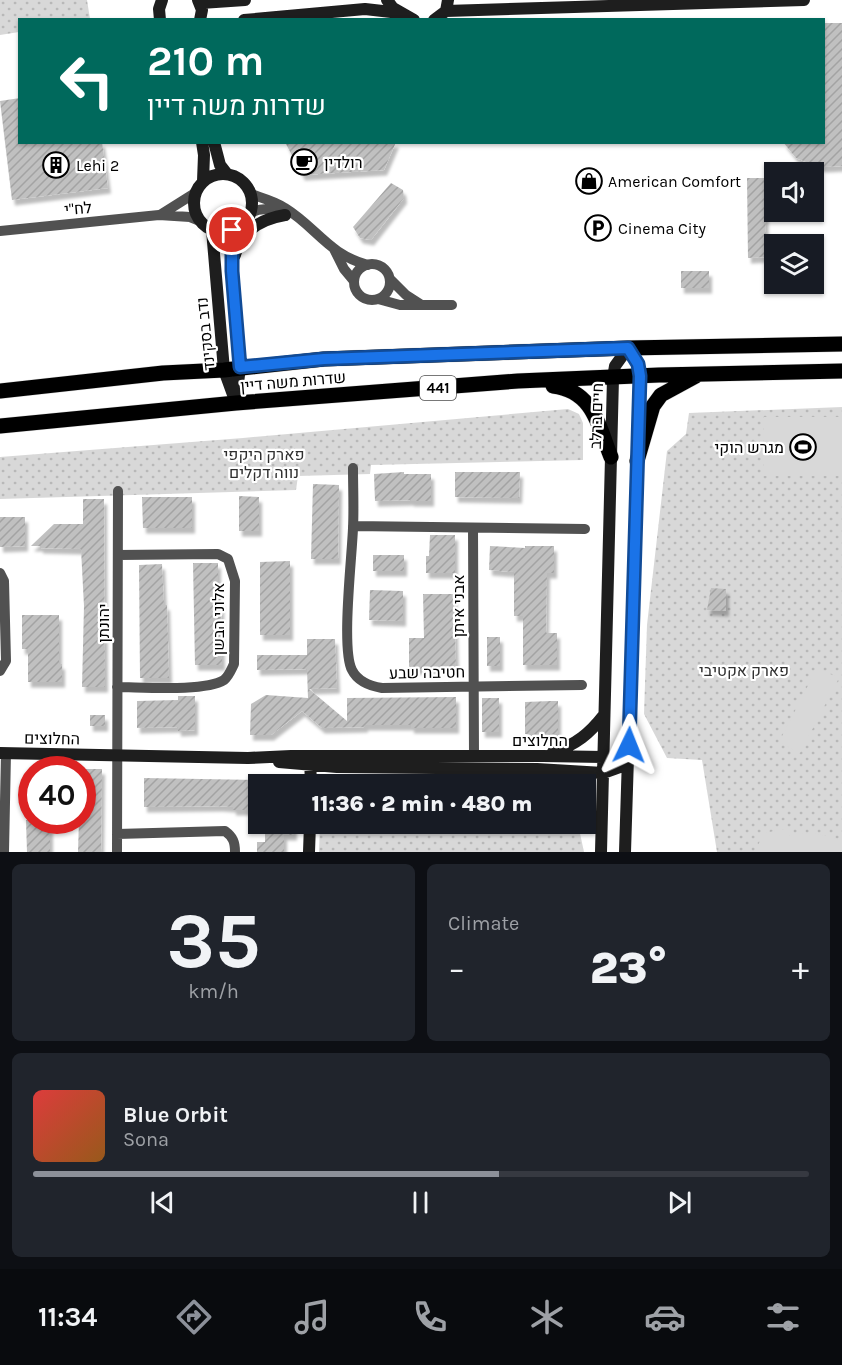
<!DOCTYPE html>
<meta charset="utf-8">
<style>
body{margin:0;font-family:Karla,Heebo,sans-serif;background:#20242c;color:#f1f3f6;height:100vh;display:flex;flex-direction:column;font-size:22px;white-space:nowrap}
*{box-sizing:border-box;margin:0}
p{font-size:20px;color:#9ea1a6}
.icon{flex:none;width:33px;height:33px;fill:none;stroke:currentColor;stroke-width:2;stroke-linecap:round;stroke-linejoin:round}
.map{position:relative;height:852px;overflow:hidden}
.panel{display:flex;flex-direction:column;gap:12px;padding:12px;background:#0d0f14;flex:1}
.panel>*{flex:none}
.guide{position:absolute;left:18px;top:18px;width:807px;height:126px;border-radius:0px;box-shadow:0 2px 4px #0004;background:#00695c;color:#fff;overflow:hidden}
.fabs{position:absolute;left:764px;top:162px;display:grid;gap:12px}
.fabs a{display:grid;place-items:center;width:60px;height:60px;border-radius:0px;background:#171b24;box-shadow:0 2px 4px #0004;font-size:30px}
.speed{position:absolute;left:18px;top:756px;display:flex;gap:12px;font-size:30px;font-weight:700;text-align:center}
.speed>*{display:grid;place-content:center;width:78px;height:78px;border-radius:50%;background:#171b24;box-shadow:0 2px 4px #0004;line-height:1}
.speed .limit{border:9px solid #d22;background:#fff;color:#111}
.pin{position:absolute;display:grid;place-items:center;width:51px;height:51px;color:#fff;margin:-26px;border:3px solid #fff;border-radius:50%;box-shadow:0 2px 6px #0007}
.me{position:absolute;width:66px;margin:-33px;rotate:2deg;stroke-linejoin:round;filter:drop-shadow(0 0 4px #0008)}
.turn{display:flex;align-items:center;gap:21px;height:126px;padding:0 30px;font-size:27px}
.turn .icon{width:78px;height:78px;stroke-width:2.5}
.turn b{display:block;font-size:42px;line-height:51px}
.big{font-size:45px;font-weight:800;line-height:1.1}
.panel .widget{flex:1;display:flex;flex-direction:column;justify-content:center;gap:9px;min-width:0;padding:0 21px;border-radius:9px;background:#20242c}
.panel .dial{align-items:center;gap:0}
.dial b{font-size:78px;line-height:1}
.song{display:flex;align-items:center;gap:18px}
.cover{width:72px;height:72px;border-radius:9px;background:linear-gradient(135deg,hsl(0 70% 55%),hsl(30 70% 35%))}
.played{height:6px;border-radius:3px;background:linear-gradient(90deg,#8c9099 60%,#363941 60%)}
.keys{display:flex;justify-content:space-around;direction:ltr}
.heat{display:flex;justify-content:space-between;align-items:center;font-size:33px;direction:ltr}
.panel .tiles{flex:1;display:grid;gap:12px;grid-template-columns:1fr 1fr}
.widget:last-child{grid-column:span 2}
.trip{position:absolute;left:248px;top:774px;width:348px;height:60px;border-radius:0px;background:#171b24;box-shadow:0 2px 4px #0004;font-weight:800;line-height:60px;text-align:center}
.tabs{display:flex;height:96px;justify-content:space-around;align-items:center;background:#090b0e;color:#9ea1a6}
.tabs .icon{width:42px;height:42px}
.tabs .selected{color:#8c9099}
.tabs b{font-size:27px;color:#f1f3f6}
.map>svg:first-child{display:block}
</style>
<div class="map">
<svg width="842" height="852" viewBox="0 0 842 852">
<defs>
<pattern id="green-dots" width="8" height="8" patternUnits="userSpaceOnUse" patternTransform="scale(1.5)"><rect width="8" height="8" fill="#d8d8d8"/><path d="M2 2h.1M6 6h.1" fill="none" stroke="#b8b8b8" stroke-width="1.8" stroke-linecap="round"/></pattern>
<pattern id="building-hatch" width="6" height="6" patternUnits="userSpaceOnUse" patternTransform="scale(1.5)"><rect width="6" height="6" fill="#c0c0c0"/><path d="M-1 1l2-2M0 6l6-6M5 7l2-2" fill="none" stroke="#a3a3a3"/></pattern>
<filter id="shadow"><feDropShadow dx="3" dy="5.5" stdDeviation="1.5" flood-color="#0004"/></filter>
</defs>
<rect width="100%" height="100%" fill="#fff"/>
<path fill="url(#green-dots)" d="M0 0H87L90 19 20 20 19 32 0 35Z
M842 407V852H717L702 760 667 758 644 714 647 625 667 451 686 434 689 413Z
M568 409 579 414 583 423V460L371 465 370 474 298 476 296 490 0 499V457L243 438Z
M507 773 527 776 547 784H321L322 777Z
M320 824H578L584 852H319Z"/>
<path fill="#d8d8d8" d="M764 417H842V476H764Z
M817 668 839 678 800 753 779 742Z
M785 829 790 836C809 831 824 834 842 841V852H758V845L764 833Z"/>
<path fill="url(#building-hatch)" filter="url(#shadow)" d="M824 23H842V166L824 167 811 164 796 158 783 142H824Z
M20 98V142H102L108 188 12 200 0 101Z
M285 142H396L384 170 302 175Z
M747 178H765L766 257 748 258Z
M391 183 403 190 404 198 371 240 360 238 353 227Z
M681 271H709V288H681Z
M404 472V474H431V501H411V500L375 501 374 474Z
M455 472H520L519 498 455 497Z
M313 484 339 485 338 559H311Z
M239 496 259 497V531H239Z
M142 497H192V528H143Z
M83 499H104L105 687H82L84 606 81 549 40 548V546H31L54 524H83Z
M0 517H25V546L0 547Z
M430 535H455V573H426V556H429Z
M490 546 525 548V546H554V573H547L546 633H557V665H523V616H514V572L489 570Z
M373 555H404V571H373Z
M290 561V635H260V562Z
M193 563H218V599H221L222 665H195Z
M162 564 164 605H167L169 678H140L139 565Z
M711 588 726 589V611L707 610Z
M370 590 403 591V621L369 620Z
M423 594H454L456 668 409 669V638H424Z
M22 615H59V664H62V682H28V649H22Z
M487 637H500V666H487Z
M307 639H335L337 688 309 689 347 721V698L456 697V728H411V725H365V727L322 728 302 711 271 735H250L251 704 266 695 308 698 307 669 257 670V655H307Z
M178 696H195V730L178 731V727L137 728V701L178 700Z
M482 698H499V732H482Z
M551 701H558V734H525V702Z
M90 715H105V726H90Z
M82 769H102L101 852H78L79 820H82Z
M144 778 258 780V805L251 810H233V807L220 806 144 807Z
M26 820H50V852H27Z
M265 824H294V835H284V852H257V842H265Z"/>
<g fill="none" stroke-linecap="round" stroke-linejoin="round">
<g stroke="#dbdbdb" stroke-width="16">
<path id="primary" d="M553 386C593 391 598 424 611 457
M0 391 163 373 224 370 324 359 628 348 842 344
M0 426 236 403 518 381 659 375 842 371
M637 461 653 406 661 395 696 376"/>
</g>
<path stroke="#515151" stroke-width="10" d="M251 194C262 198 275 201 285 208 316 227 329 255 368 265
M250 213C264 206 273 210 286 216
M160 215 195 193
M0 231 159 215 190 217 200 221
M334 249 344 269 354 281
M354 282a18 18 0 1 1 36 0a18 18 0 1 1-36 0Z
M390 279 406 295 420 304
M378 299 400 305H452
M353 468C353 488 354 508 353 528 352 557 341 649 352 670 358 682 370 686 382 688L582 685
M353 526 585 529
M473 528 474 756
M0 573 4 581 6 661 0 671
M117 687C141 687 205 692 224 680 229 676 231 670 234 664L235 581 228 559 218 554 118 555
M117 834 225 831C233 837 235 842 235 852
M4 852 6 753
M117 852 118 491"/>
<path stroke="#1e1e1e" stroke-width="12" d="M198 0 202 10 200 20
M387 0 393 8 414 20
M201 3 245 0
M446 11 804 0
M160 20 159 9 162 0
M244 20 365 9 400 13
M434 20 446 11 448 0
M202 142 204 155 203 181
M214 142 220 165 227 174
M194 203a29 29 0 1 1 58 0a29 29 0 1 1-58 0Z
M212 230 224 370 236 403
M232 230V271L240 367 236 399
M235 255C241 231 261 219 285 215
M553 752C576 745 590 733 604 715
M0 753 248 758 291 756H543L603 757 628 764
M310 759 311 784
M279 762 337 767 537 769 603 773 628 764
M540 771 561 784
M585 806 601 830
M309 852 310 824
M601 852 613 378 615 366 628 348 638 364 640 377 625 852"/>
<use href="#primary" stroke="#000" stroke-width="15"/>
</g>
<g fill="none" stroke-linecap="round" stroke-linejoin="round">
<g stroke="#114b97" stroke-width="15">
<path id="route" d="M232 230V271L240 367 324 359 628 348 638 364 640 376 629 745"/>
</g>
<use href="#route" stroke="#1a73e8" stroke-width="10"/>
</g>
<defs>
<g id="cafe-ring" transform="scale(1.35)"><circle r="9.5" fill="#fff" stroke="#000" stroke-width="1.5"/><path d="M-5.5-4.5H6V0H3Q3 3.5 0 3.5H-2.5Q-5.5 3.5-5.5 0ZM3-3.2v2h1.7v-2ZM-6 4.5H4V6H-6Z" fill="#000"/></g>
<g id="building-ring" transform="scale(1.35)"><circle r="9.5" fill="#fff" stroke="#000" stroke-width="1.5"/><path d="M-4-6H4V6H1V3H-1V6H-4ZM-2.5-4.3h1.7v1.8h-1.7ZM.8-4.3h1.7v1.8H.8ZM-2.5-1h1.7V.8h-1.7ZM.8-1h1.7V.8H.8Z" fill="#000"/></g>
<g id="shop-ring" transform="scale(1.35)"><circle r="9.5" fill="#fff" stroke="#000" stroke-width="1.5"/><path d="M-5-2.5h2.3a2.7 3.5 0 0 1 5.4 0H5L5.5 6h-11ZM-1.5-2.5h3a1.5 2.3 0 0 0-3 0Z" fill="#000"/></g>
<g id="parking-ring" transform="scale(1.35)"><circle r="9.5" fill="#fff" stroke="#000" stroke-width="1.5"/><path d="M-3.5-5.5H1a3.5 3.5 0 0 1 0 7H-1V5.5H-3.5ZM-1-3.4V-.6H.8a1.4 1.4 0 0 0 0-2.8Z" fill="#000"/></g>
<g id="stadium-ring" transform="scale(1.35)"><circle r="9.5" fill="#fff" stroke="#000" stroke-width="1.5"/><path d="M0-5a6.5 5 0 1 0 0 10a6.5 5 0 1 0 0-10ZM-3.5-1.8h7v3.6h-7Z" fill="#000"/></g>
</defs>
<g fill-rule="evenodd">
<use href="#cafe-ring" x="304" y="162"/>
<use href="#building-ring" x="56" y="165"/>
<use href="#shop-ring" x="589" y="181"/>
<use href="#parking-ring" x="598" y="228"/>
<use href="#stadium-ring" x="803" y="447"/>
</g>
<g text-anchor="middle" stroke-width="4.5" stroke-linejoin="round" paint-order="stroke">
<rect fill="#fff" stroke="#4c4c4c" stroke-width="1.5" x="420" y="376" width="36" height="24" rx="4.5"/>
<g font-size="15" font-weight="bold" fill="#000">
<text x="438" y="393">441</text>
</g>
<g font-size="16" fill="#000" stroke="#fff" text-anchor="start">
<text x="324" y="168">רולדין</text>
<text x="76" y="171">Lehi 2</text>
<text x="608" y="187">American Comfort</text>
<text x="618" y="234">Cinema City</text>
<text x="784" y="453" text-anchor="end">מגרש הוקי</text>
</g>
<g font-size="16" fill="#000" stroke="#fff">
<text transform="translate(78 208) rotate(-5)" y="6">לח"י</text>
<text transform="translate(205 334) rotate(-96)" y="6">נדב בסקינד</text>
<text transform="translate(293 381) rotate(-5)" y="6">שדרות משה דיין</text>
<text transform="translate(596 416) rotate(-88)" y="6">חיים ברלב</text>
<text transform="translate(458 606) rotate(-90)" y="6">אבני איתן</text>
<text transform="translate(218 619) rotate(-90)" y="6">אלוני הבשן</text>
<text transform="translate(103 623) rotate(-90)" y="6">יהונתן</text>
<text transform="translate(427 672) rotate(-1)" y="6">חטיבה שבע</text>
<text transform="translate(52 738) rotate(1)" y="6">החלוצים</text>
<text x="540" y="746">החלוצים</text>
</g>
<g font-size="16" fill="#2f2f2f" stroke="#fff">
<text x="264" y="460">פארק היקפי<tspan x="264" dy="18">נווה דקלים</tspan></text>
<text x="744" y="676">פארק אקטיבי</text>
</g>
</g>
</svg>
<div class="fabs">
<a><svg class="icon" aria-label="sound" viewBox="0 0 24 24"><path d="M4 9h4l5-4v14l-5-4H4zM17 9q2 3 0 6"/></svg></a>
<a><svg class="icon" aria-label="layers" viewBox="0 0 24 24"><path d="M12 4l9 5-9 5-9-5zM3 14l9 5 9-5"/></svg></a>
</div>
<div class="speed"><div class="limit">40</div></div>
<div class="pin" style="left:232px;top:230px;background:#d93025"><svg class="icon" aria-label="arrive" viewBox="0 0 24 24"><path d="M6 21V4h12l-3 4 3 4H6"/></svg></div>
<svg class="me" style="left:629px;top:745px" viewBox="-20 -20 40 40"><path d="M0-17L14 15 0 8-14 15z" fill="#1a73e8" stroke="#fff" stroke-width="4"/></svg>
<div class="trip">11:36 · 2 min · 480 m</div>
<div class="guide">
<div class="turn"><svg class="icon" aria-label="left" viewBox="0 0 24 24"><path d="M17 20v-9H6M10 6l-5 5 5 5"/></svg><div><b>210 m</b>שדרות משה דיין</div></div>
</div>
</div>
<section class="panel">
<div class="tiles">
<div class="widget dial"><b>35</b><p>km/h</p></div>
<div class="widget"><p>Climate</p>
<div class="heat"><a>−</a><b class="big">23°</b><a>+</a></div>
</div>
<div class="widget">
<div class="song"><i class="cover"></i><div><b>Blue Orbit</b><p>Sona</p></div></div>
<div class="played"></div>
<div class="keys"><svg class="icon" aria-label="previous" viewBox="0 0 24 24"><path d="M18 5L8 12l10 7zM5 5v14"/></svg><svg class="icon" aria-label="pause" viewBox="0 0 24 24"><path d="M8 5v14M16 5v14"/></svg><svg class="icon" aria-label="next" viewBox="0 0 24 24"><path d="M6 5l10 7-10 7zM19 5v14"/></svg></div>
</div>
</div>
</section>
<nav class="tabs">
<b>11:34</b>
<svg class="icon selected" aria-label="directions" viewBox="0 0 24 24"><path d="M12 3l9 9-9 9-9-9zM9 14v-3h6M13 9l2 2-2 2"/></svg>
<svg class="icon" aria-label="music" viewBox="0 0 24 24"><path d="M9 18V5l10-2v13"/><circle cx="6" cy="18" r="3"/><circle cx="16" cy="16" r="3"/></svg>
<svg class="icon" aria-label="phone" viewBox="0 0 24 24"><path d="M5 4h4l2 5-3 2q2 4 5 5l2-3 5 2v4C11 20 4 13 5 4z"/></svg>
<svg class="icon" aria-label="climate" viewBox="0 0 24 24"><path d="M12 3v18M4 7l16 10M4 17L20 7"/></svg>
<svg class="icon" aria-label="car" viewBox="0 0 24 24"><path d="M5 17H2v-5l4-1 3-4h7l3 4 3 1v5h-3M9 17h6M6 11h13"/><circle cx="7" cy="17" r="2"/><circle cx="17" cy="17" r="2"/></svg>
<svg class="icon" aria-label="filters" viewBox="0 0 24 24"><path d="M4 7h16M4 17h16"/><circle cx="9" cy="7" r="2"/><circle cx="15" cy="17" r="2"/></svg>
</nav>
